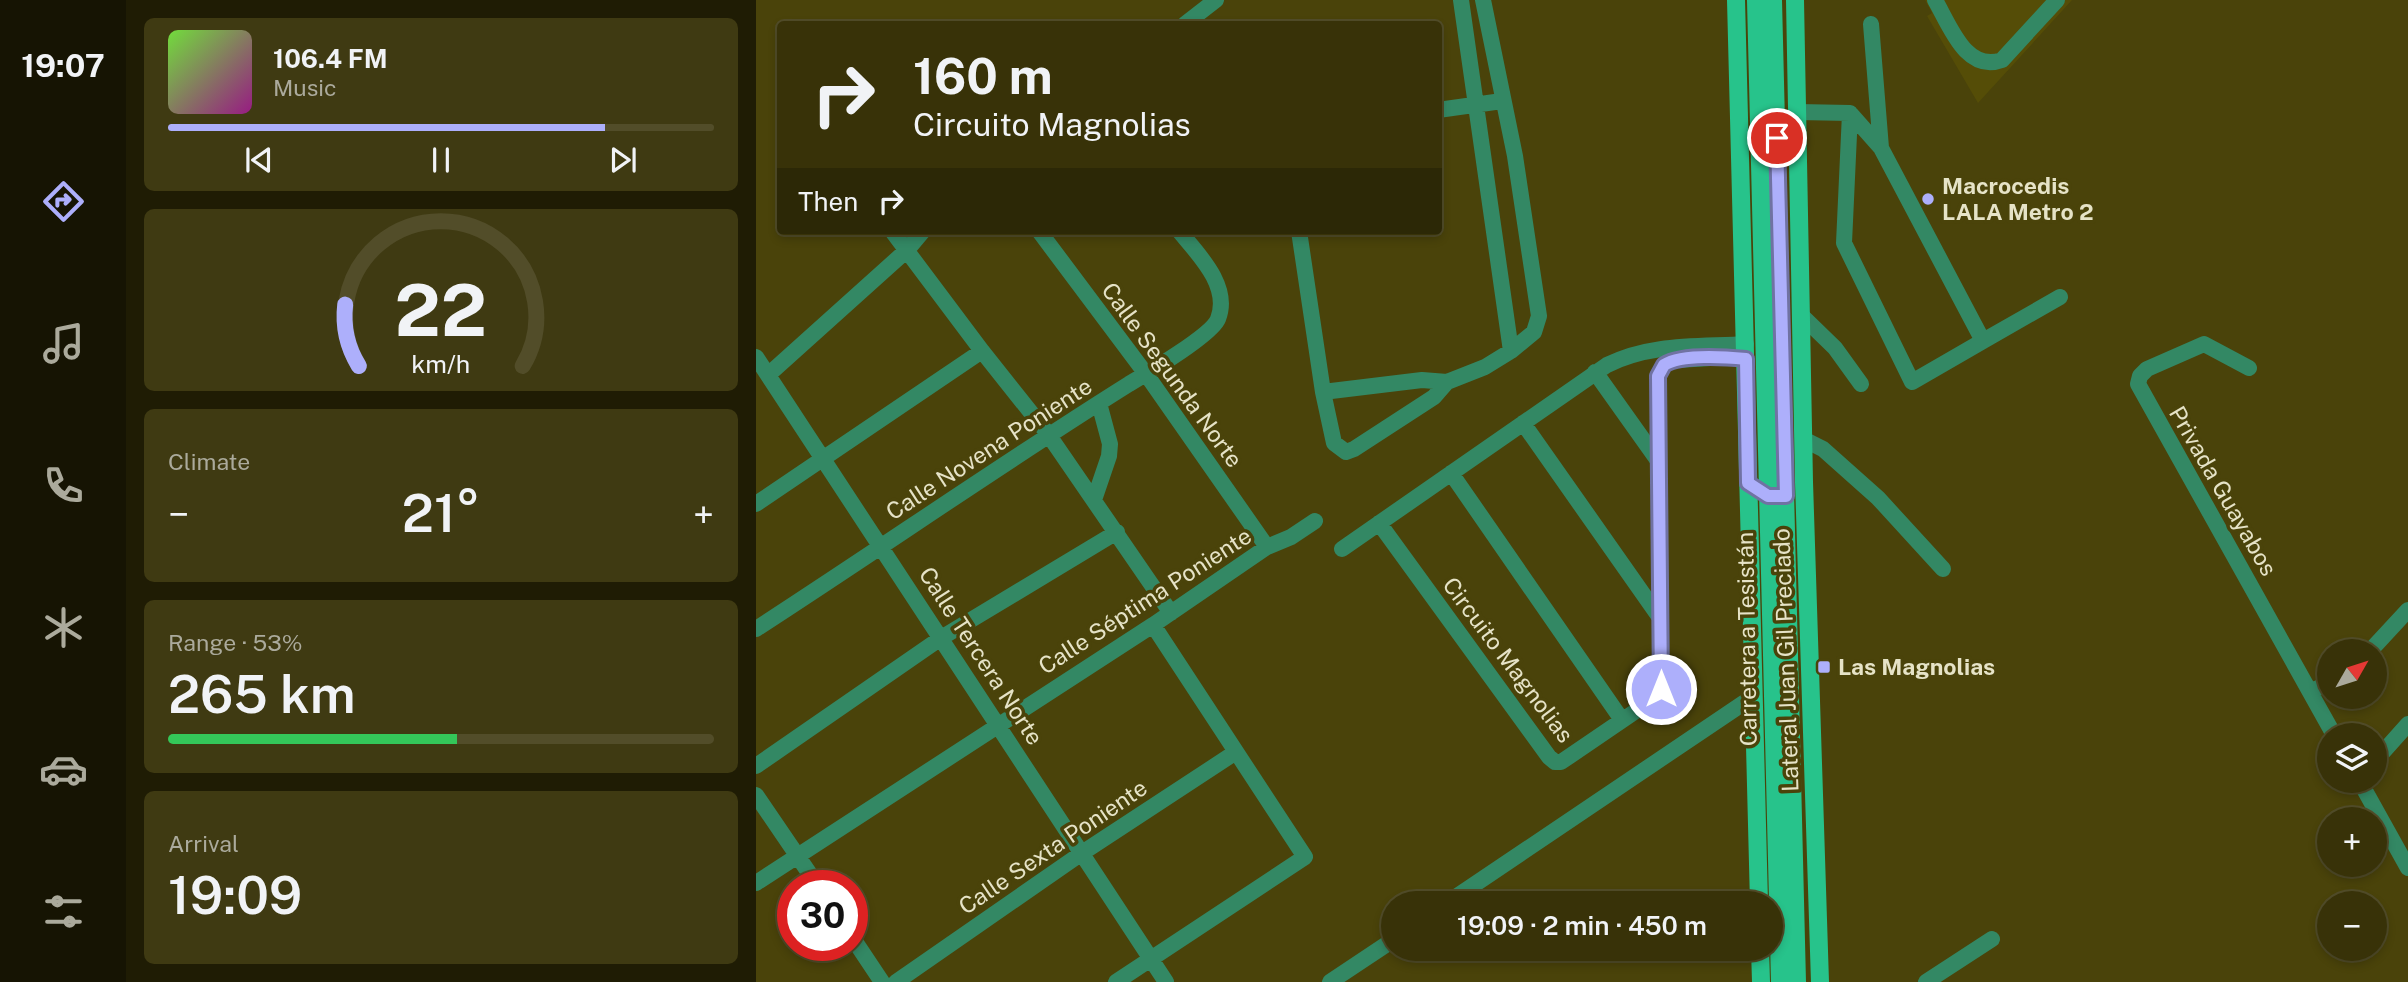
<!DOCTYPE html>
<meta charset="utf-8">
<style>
body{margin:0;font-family:"Public Sans",sans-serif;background:#3f3a12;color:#f1f3f6;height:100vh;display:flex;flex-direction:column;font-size:26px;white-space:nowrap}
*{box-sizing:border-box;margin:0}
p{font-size:23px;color:#abaa9c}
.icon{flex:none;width:38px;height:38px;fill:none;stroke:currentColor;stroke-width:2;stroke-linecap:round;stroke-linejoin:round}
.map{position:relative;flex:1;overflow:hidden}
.details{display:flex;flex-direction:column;gap:18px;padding:18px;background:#1f1c04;width:630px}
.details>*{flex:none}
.top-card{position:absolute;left:21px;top:21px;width:665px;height:214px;border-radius:7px;box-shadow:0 4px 10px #0003,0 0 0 2px #524d29;background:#383208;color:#f1f3f6;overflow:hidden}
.needle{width:46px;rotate:51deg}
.fabs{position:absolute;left:1561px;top:639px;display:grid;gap:14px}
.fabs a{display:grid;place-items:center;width:70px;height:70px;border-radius:50%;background:#383208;box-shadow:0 4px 10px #0003,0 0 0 2px #524d29;font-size:35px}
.speed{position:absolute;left:21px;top:870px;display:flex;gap:14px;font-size:35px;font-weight:700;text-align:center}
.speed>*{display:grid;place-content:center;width:91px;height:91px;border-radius:50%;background:#383208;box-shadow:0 4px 10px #0003,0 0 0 2px #524d29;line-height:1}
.speed .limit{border:10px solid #d22;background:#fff;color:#111}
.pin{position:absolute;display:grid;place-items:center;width:60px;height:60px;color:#fff;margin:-30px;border:4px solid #fff;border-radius:50%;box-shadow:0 2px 7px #0007}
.me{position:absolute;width:77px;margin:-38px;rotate:0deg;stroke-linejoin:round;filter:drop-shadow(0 0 5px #0008)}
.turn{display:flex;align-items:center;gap:24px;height:147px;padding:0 21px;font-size:32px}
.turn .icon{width:91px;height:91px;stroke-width:2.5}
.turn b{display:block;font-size:49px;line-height:60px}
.then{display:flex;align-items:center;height:66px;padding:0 21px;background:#0003;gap:14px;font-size:26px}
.big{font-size:52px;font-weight:600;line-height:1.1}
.details .widget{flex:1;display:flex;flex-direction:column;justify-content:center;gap:10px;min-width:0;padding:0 24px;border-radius:10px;background:#3f3a12}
.details .dial{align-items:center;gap:0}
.dial svg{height:182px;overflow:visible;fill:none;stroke:#524d29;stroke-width:7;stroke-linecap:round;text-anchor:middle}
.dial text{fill:#f1f3f6;stroke:none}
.song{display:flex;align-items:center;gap:21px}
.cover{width:84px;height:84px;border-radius:10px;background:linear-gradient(135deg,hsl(100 70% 55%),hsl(310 70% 35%))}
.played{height:7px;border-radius:4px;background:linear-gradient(90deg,#adaffb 80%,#524d29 80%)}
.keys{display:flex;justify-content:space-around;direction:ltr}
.heat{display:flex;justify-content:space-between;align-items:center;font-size:38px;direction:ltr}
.charge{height:10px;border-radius:5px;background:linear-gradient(90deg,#34c759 53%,#524d29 0)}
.trip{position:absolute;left:625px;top:891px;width:402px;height:70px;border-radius:35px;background:#383208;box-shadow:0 4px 10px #0003,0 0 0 2px #524d29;font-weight:600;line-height:70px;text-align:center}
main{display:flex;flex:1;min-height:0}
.menu{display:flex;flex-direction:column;width:126px;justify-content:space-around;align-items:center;background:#161403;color:#abaa9c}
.menu .icon{width:49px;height:49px}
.menu .on{color:#adaffb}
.menu b{font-size:32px;color:#f1f3f6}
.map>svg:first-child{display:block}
</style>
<main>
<nav class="menu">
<b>19:07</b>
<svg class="icon on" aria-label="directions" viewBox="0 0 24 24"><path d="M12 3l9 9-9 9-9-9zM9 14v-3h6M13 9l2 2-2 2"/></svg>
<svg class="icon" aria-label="music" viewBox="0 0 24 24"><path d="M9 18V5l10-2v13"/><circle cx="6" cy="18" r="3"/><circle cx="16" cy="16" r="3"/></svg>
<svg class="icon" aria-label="phone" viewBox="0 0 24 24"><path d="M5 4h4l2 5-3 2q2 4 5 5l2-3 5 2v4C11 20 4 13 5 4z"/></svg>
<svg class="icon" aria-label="climate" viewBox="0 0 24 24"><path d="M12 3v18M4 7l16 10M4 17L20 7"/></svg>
<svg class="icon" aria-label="car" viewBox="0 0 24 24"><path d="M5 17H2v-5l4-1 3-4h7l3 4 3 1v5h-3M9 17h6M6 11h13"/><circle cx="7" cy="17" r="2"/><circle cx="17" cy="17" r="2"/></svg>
<svg class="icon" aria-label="filters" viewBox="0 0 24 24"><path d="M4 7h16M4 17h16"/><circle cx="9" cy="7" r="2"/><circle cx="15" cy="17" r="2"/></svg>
</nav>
<section class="details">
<div class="widget">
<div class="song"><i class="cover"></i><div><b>106.4 FM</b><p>Music</p></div></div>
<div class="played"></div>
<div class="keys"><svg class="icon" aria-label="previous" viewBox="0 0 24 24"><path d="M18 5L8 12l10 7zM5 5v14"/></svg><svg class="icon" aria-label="pause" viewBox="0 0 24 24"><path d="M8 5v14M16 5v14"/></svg><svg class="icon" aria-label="next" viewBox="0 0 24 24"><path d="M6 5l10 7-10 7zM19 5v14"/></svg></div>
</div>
<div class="widget dial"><svg viewBox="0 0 100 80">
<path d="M14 69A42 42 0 1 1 86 69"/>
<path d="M14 69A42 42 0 0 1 8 42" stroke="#adaffb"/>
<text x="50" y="56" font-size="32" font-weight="700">22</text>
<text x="50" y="72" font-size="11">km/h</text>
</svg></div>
<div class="widget"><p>Climate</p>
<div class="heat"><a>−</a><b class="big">21°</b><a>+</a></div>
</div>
<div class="widget"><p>Range · 53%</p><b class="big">265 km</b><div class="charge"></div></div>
<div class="widget"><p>Arrival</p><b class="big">19:09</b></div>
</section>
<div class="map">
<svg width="1652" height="982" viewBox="0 0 1652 982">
<rect width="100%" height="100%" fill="#4a430a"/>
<path fill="#554d07" d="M1169 0H1316L1222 103 1171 16 1176 13Z"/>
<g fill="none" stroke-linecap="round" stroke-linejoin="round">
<path stroke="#338864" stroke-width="16" d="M705 0 755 351
M1179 0C1194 26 1210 73 1246 60L1301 0
M429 24 460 0
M1115 24 1125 148
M682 110 746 101
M1042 112 1094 113 1125 148 1227 341 1156 382 1088 243 1094 113
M136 231 226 351 292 434 415 613
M283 231 390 374 511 547
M543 231 567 392 578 443 590 452 598 449 678 397 691 382
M1044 314 1079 348 1105 384
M1227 341 1304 297
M0 357 410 982
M1493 368 1448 344 1391 369 1384 376 1382 384 1578 735
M839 372 903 462
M12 375 151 250 167 231
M567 392 666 380 691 382 729 367 755 351 778 332 783 316 759 156 727 0
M767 423 904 618
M1047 439 1067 449 1122 498 1187 569
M695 473 866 720
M338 500 353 456 354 444 343 403
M0 504 226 351
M623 523 793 757 799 762H805L899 698 905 689 902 376C905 366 911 362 921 360L971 357 990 359
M586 549 851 365C895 343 942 347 990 344
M0 629C125 548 247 463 373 384 390 374 456 335 462 319 475 286 442 254 423 231
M1614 651 1652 610
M1555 692 1573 682
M1619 761 1652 724
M0 766 185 638 361 532
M1603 780 1652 868
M0 795 62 886
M0 883 397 625 511 547 535 537 559 521
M691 903 998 696
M96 937 126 982
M140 982 326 853 480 752
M360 982 549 857 397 625
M574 982 637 940
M1170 982 1236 939"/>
<path stroke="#27c38b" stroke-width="18" d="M980 0 1003 903
M1000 0 1024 982
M1017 0 1041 982
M1039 0 1048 482 1064 982
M1004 948 1005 982"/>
</g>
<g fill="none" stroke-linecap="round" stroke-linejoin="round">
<g stroke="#7072a3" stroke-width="18">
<path id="route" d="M905 689 902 376 908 365C925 354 970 357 990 359L992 483 1012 496H1030L1021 138"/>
</g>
<use href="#route" stroke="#adaffb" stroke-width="12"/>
</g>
<g fill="#adaffb" stroke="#4a430a" stroke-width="2.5">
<circle cx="1172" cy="199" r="7"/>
<rect x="1061" y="660" width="14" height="14" rx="3.5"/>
</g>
<g text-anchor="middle" stroke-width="7" stroke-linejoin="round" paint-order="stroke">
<g font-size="23" font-weight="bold" fill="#e6e3c7" stroke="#4a430a" text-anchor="start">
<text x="1186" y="194">Macrocedis<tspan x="1186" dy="26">LALA Metro 2</tspan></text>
<text x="1082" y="675">Las Magnolias</text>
</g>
<g font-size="23" fill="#e6e3c7" stroke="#4a430a">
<text transform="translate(416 375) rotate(54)" y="8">Calle Segunda Norte</text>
<text transform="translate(233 449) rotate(-33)" y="8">Calle Novena Poniente</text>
<text transform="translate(1467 491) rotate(60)" y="8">Privada Guayabos</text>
<text transform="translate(389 601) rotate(-33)" y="8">Calle Séptima Poniente</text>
<text transform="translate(991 639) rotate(-91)" y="8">Carretera a Tesistán</text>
<text transform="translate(225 656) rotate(57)" y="8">Calle Tercera Norte</text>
<text transform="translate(752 660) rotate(53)" y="8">Circuito Magnolias</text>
<text transform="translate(1030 660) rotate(-92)" y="8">Lateral Juan Gil Preciado</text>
<text transform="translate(297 847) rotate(-34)" y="8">Calle Sexta Poniente</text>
</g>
</g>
</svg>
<div class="fabs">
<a><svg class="needle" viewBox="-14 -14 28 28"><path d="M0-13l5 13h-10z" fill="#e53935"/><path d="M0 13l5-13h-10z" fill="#abaa9c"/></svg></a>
<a><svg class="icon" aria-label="layers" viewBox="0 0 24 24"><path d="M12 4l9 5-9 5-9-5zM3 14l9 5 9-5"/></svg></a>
<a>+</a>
<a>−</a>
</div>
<div class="speed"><div class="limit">30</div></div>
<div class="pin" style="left:1021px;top:138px;background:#d93025"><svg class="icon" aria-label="arrive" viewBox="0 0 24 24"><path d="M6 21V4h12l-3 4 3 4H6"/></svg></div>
<svg class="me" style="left:905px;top:689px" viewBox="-20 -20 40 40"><circle r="17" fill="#adaffb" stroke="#fff" stroke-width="3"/><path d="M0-11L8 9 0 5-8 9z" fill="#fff"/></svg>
<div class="trip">19:09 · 2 min · 450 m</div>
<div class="top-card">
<div class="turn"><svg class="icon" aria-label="right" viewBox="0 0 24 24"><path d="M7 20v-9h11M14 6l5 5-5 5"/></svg><div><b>160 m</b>Circuito Magnolias</div></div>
<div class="then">Then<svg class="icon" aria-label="right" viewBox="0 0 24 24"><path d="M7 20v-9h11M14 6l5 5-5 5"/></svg></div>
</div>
</div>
</main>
